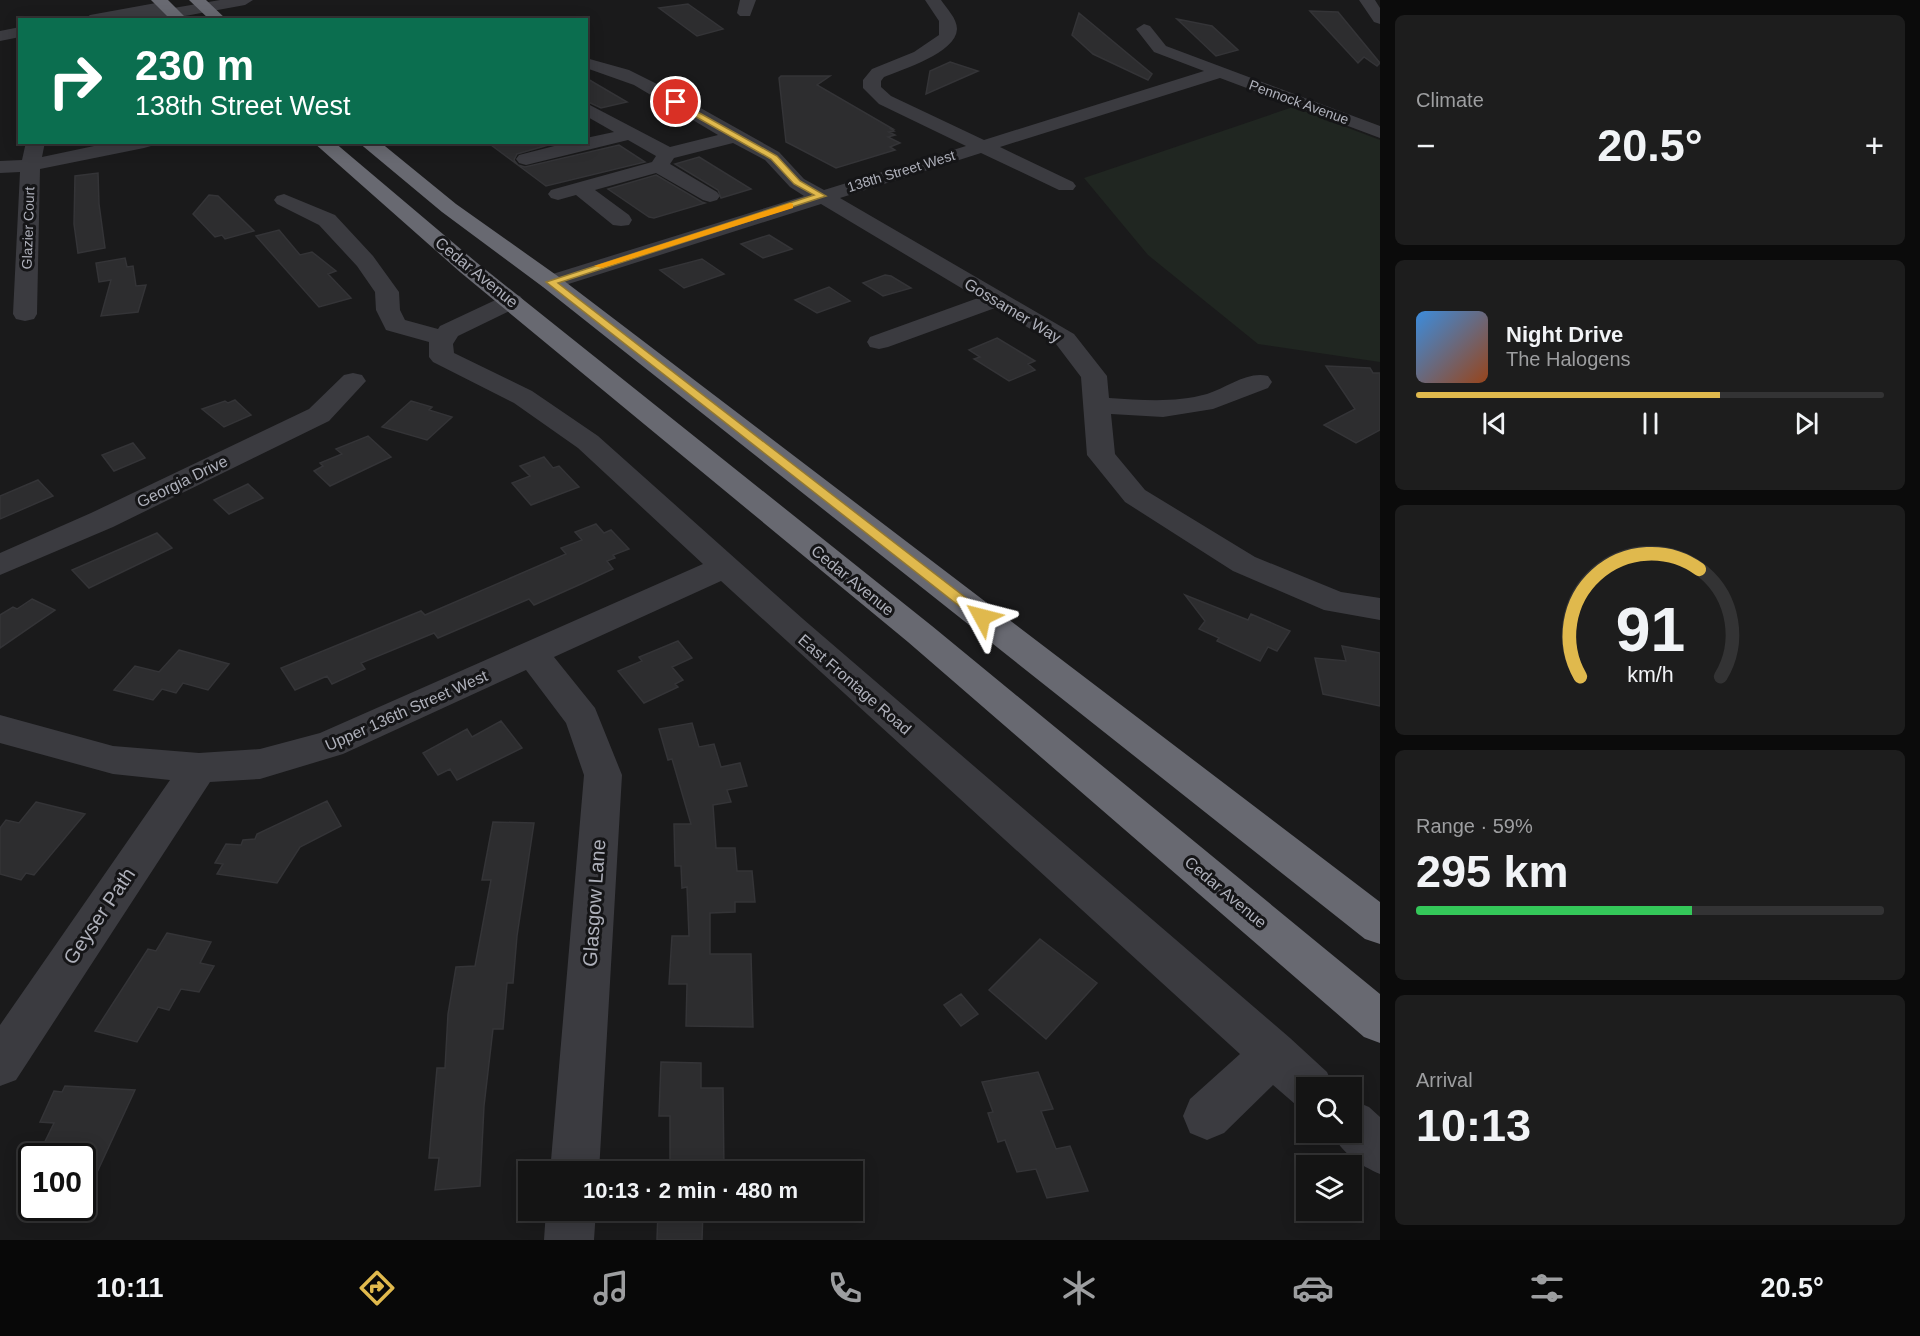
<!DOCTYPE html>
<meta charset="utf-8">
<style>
body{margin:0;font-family:Helvetica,sans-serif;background:#1d1d1d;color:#f1f3f6;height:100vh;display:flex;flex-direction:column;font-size:22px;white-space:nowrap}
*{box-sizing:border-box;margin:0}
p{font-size:20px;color:#9d9ea0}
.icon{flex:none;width:33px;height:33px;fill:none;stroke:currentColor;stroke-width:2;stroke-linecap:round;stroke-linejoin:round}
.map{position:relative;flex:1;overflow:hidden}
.details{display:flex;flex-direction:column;gap:15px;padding:15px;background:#0b0b0b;width:540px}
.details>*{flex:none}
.hud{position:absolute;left:18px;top:18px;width:570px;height:126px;border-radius:0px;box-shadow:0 3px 15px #0003,0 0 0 2px #333334;background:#0b6e4f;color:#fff;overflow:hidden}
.fabs{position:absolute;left:1296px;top:1077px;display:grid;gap:12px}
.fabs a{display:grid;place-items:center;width:66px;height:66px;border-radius:0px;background:#141414;box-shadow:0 3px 15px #0003,0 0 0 2px #333334;font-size:30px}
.speed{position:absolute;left:18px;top:1143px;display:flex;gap:12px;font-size:30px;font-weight:700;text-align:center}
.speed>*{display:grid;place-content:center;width:78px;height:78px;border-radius:50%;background:#141414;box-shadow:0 3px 15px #0003,0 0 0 2px #333334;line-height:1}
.speed .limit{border:3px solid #111;border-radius:9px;background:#fff;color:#111}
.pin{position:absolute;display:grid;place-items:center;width:51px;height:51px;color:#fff;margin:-26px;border:3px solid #fff;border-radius:50%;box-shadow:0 2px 6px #0007}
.me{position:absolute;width:66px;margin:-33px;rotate:308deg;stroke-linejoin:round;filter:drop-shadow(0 0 4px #0008)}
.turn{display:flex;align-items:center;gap:21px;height:126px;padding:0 18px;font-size:27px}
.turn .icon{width:78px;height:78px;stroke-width:2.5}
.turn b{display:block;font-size:42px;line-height:51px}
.big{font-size:45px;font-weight:800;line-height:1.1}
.details .tile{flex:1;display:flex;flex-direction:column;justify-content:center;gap:9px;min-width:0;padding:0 21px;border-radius:9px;background:#1d1d1d}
.details .dial{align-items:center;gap:0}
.dial svg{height:156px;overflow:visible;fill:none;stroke:#333334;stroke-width:7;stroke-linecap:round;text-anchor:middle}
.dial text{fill:#f1f3f6;stroke:none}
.song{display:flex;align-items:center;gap:18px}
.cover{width:72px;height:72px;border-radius:9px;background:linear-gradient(135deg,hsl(210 70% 55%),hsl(20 70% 35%))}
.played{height:6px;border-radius:3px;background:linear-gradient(90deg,#e0b94d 65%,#333334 65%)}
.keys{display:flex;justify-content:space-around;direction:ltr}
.heat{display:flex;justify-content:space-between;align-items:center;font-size:33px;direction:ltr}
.charge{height:9px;border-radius:4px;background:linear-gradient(90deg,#34c759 59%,#333334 0)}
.trip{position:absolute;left:518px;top:1161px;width:345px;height:60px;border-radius:0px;background:#141414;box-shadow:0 3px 15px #0003,0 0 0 2px #333334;font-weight:800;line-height:60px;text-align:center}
.tab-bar{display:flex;height:96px;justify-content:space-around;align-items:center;background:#080808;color:#9d9ea0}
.tab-bar .icon{width:42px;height:42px}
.tab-bar .active{color:#e0b94d}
.tab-bar b{font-size:27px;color:#f1f3f6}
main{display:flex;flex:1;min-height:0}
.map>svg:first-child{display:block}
</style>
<main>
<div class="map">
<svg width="1380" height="1240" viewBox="0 0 1380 1240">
<rect width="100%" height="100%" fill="#1a1a1b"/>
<path fill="#202621" d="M1293 107 1380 140V362L1258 344 1148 255 1084 178Z"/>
<path fill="#2d2d2f" stroke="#343437" stroke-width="1.5" d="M688 4 723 29 697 36 659 8Z
M1310 11 1338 12 1380 63 1377 66 1364 57 1358 63Z
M1079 13 1152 74 1148 80 1093 54 1072 35Z
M1177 19 1212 26 1238 50 1216 56Z
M950 62 978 71 926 94 930 71Z
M781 76H830L817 85 893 129H891L894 131 889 132 895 135 888 137 900 143 890 147 895 150 836 168 794 146 786 142 779 78Z
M586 78 627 102 601 108 586 101Z
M487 142H559L517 154 514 160 518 165 525 167 619 145 645 162 546 186Z
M699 157 751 189 721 198 718 190 675 164Z
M98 173 99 204 105 248 78 253 74 224 75 176Z
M656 175 702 202 705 203 654 218 649 217 608 189Z
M209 195 218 196 254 231 225 239 222 235 215 237 193 214Z
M279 230 300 255 312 252 336 271 328 274 351 298 319 307 256 236Z
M769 235 792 249 763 258 741 244Z
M125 258 127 267 133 266 136 286 146 285 138 312 101 316 111 280 99 282 96 263Z
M702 259 724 274 684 288 660 270Z
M885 275 891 276 911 288 883 296 863 283Z
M829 287 850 301 817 313 795 300Z
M997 338 1035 361 1028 364 1035 370 1009 381 974 359 980 357 969 350Z
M1326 366 1370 368 1373 373H1380V430L1356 443 1324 425 1355 409Z
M235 400 251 415 224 427 202 409 225 401 228 403Z
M411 401 432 407 429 410 452 417 427 440 382 427Z
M368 436 391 457 330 486 314 471 323 466 320 463 342 454 336 449Z
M133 443 145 458 114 471 102 455Z
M544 457 553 468 559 466 579 487 531 505 512 483 530 476 520 466Z
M38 480 53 496 0 519V496Z
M248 484 263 498 229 514 214 500Z
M596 524 604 533 611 530 629 549 613 555 615 558 607 561 613 569 581 584 534 605 529 599 438 638 434 633 361 663 365 669 332 684 327 676 295 690 281 668 421 611 425 615 566 554 561 548 582 540 575 532Z
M157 533 172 548 89 588 72 570Z
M1185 595 1248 620 1251 614 1290 631 1277 651 1268 647 1260 661 1217 641 1219 638 1199 629 1205 621Z
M32 599 55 610 0 648V615L13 607 17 609Z
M678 641 692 658 672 667 683 680 675 684 678 687 644 703 618 671 642 661 639 657Z
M1342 646 1380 653V706L1323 694 1315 658 1346 661Z
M179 650 229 664 208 690 183 683 176 693 162 689 153 700 114 690 135 666 159 672Z
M501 721 522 748 457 780 450 769 438 775 423 753 467 729 472 737Z
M692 723 699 747 714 744 721 767 740 763 747 786 727 790 731 802 713 805 716 848H735L737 871H752L755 902H735V912L710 913V954H751L753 1027 686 1026 687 984H669L672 936H689L687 887 682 888 681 866H675L674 824H691L672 759 668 760 659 729Z
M327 801 341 826 300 847 277 883 217 874 223 864 215 863 226 844 241 845 243 840 255 839 257 834Z
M36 802 85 814 34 875 26 873 21 880 0 874V828L6 820 19 823Z
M493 822 534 823 517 936 513 983H507L503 1029H493L484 1106 480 1186 435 1190 439 1158H429L437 1068H445L448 1014 456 967 475 966 491 880H482Z
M167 933 211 942 200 963 214 966 199 992 181 989 169 1010 158 1007 137 1042 95 1031 148 949 156 951Z
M1040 939 1097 983 1046 1039 989 990Z
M961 994 978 1014 961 1026 944 1005Z
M661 1062 701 1063V1088H723L724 1172H670V1116H659Z
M1038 1072 1053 1109 1041 1111 1056 1149 1070 1146 1088 1191 1047 1198 1036 1169 1017 1172 1005 1140 998 1142 988 1113 993 1112 982 1082Z
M65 1086 135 1090 82 1205V1156H38L54 1123 40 1122 54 1091 62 1092Z
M658 1210H703L702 1240H657Z"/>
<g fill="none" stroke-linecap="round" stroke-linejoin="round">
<path fill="#3b3b40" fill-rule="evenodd" d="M220 0H253L245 5 163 20H128L129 18 83 20 90 15 156 3 161 5 164 8 162 10Z
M740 0H756L750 16H740L737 13Z
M925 0H941C946 8 957 18 957 29 956 53 903 69 884 77L881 81V87L891 96 984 140 1204 71 1154 52 1136 29 1144 24 1150 26 1166 46 1380 126V138L1220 78 1000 147 1073 182 1076 186 1073 190H1059L981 153 840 198 1074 334 1107 376 1109 398C1142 400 1175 403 1207 394 1227 388 1247 371 1268 376L1272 382 1268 388 1213 409 1163 417 1111 414 1115 454 1145 490 1255 557 1341 592 1380 598V620L1324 610 1233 571 1125 502 1087 455 1081 377 1056 344 995 308 888 347 879 349 870 347 867 342 870 337 978 298 821 204 559 287 551 289 543 287 539 282 543 277 804 196 790 187 765 160 733 143 674 158 670 164 717 192 720 196 717 200 710 202 703 200 656 173 595 190 629 215 632 220 629 225 621 226 613 225 576 195 558 200 551 198 548 194 551 190 652 162 656 156 628 140 526 165 519 163 516 159 519 155 570 142H586V138L614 132 586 116V103L670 147 718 135 634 85 586 68V58L629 70 663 87 779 152 804 179 824 190 966 146 879 104 863 88V80L872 69 914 52 939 35V21Z
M1359 0H1375L1380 8V24L1374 22Z
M20 27V37L0 41V31Z
M26 142H45L42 157 113 142H153L151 146 144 148 40 169 37 314 34 319 25 321 16 319 13 314 20 172 0 173V161L22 160Z
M284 194 335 215 373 256 399 292 400 310 405 320 438 329 440 326 504 296 512 294 520 296 524 301 520 306 458 336 453 344 454 353 532 391 598 436 803 619 1290 1038 1327 1072 1334 1088H1306V1109L1295 1104 1273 1085 1224 1133 1207 1140 1190 1133 1183 1116 1190 1099 1240 1054 721 581 554 657 595 708 622 775 599 1172H550L584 775 566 723 526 670 343 754 260 779 210 782 16 1080 0 1086V1025L170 780 113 774 0 743V715L113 746 199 753 260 749 320 733 703 564 578 448 514 403 433 362 429 357V342L386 330 376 310 375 292 357 266 319 225 277 204 274 200 277 196Z
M353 373 362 375 366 381 329 421 113 527 0 575V553L91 513 309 409 344 375Z
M1352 1100 1369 1107 1380 1117V1174C1361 1166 1340 1152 1332 1132H1352Z
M546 1210H596L594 1240H544Z"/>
<path fill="#686971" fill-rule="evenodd" d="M151 0H168L188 20H171Z
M189 0H206L227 20H210Z
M313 142H334L476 262 932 626 1380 994V1043L1364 1037 908 642 460 272Z
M358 142H380L456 204 559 277 1380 902V944L1365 939 543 287 442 212Z"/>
</g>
<path fill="#e0b94d" stroke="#927832" stroke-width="1.5" d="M676 100 777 156 800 181 826 196 558 283 987 614 989 617 987 620H977L546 282 814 195 794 184 771 159 673 104Z"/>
<path fill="#f59e0b" d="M790 203 793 204V208L602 268 594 266Z"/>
<g text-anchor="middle" stroke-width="6" stroke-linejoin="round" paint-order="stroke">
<g font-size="14" fill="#aeb0ba" stroke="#151517">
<text transform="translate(1299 102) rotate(20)" y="5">Pennock Avenue</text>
<text transform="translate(901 171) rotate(-17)" y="5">138th Street West</text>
<text transform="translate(28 228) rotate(-88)" y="5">Glazier Court</text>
</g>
<g font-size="16" fill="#aeb0ba" stroke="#151517">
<text transform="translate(477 272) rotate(39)" y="6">Cedar Avenue</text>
<text transform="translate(1013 310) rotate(31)" y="6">Gossamer Way</text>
<text transform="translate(182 481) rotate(-26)" y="6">Georgia Drive</text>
<text transform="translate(853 580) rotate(39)" y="6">Cedar Avenue</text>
<text transform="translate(855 684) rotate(41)" y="6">East Frontage Road</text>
<text transform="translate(406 710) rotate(-24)" y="6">Upper 136th Street West</text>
<text transform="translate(1226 892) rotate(40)" y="6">Cedar Avenue</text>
</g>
<g font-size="20" fill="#aeb0ba" stroke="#151517">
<text transform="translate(594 903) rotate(-86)" y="7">Glasgow Lane</text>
<text transform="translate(99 916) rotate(-56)" y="7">Geyser Path</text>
</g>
</g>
</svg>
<div class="fabs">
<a><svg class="icon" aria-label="search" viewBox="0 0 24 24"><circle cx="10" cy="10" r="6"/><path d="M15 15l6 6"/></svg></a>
<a><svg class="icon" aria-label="layers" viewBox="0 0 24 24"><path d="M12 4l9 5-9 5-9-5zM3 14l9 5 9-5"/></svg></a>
</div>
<div class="speed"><div class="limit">100</div></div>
<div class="pin" style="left:676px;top:102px;background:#d93025"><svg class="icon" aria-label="arrive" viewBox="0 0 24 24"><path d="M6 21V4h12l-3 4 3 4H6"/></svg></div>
<svg class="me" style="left:982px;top:617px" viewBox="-20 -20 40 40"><path d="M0-17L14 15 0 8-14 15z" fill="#e0b94d" stroke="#fff" stroke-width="4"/></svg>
<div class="trip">10:13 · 2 min · 480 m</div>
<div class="hud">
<div class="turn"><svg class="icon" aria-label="right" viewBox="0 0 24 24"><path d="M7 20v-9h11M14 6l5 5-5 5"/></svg><div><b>230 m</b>138th Street West</div></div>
</div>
</div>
<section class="details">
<div class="tile"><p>Climate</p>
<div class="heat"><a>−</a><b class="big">20.5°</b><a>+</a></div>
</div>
<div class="tile">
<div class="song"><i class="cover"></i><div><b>Night Drive</b><p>The Halogens</p></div></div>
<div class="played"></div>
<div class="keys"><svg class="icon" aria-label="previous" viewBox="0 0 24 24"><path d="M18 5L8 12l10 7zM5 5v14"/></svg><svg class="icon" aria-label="pause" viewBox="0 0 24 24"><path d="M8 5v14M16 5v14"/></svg><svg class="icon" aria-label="next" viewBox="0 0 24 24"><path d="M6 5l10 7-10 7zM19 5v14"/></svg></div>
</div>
<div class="tile dial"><svg viewBox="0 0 100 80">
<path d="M14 69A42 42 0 1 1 86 69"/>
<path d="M14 69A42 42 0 0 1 75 14" stroke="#e0b94d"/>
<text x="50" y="56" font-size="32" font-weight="700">91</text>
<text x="50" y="72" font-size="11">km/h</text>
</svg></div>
<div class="tile"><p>Range · 59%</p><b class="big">295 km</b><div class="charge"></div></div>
<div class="tile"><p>Arrival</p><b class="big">10:13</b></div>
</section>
</main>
<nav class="tab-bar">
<b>10:11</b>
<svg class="icon active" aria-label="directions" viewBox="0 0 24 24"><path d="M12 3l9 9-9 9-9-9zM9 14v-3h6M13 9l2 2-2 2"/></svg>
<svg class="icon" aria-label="music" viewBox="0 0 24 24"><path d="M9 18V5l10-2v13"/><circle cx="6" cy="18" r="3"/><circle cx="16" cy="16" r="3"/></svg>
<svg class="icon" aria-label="phone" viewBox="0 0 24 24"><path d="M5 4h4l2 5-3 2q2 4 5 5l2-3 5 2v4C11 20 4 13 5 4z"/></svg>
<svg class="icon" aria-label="climate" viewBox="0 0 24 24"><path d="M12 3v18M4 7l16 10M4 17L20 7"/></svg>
<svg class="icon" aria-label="car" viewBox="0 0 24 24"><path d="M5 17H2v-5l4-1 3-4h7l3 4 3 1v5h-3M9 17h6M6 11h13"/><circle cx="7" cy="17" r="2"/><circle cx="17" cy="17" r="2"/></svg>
<svg class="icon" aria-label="filters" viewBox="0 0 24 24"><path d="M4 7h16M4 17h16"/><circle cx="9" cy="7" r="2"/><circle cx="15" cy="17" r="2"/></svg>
<b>20.5°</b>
</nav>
